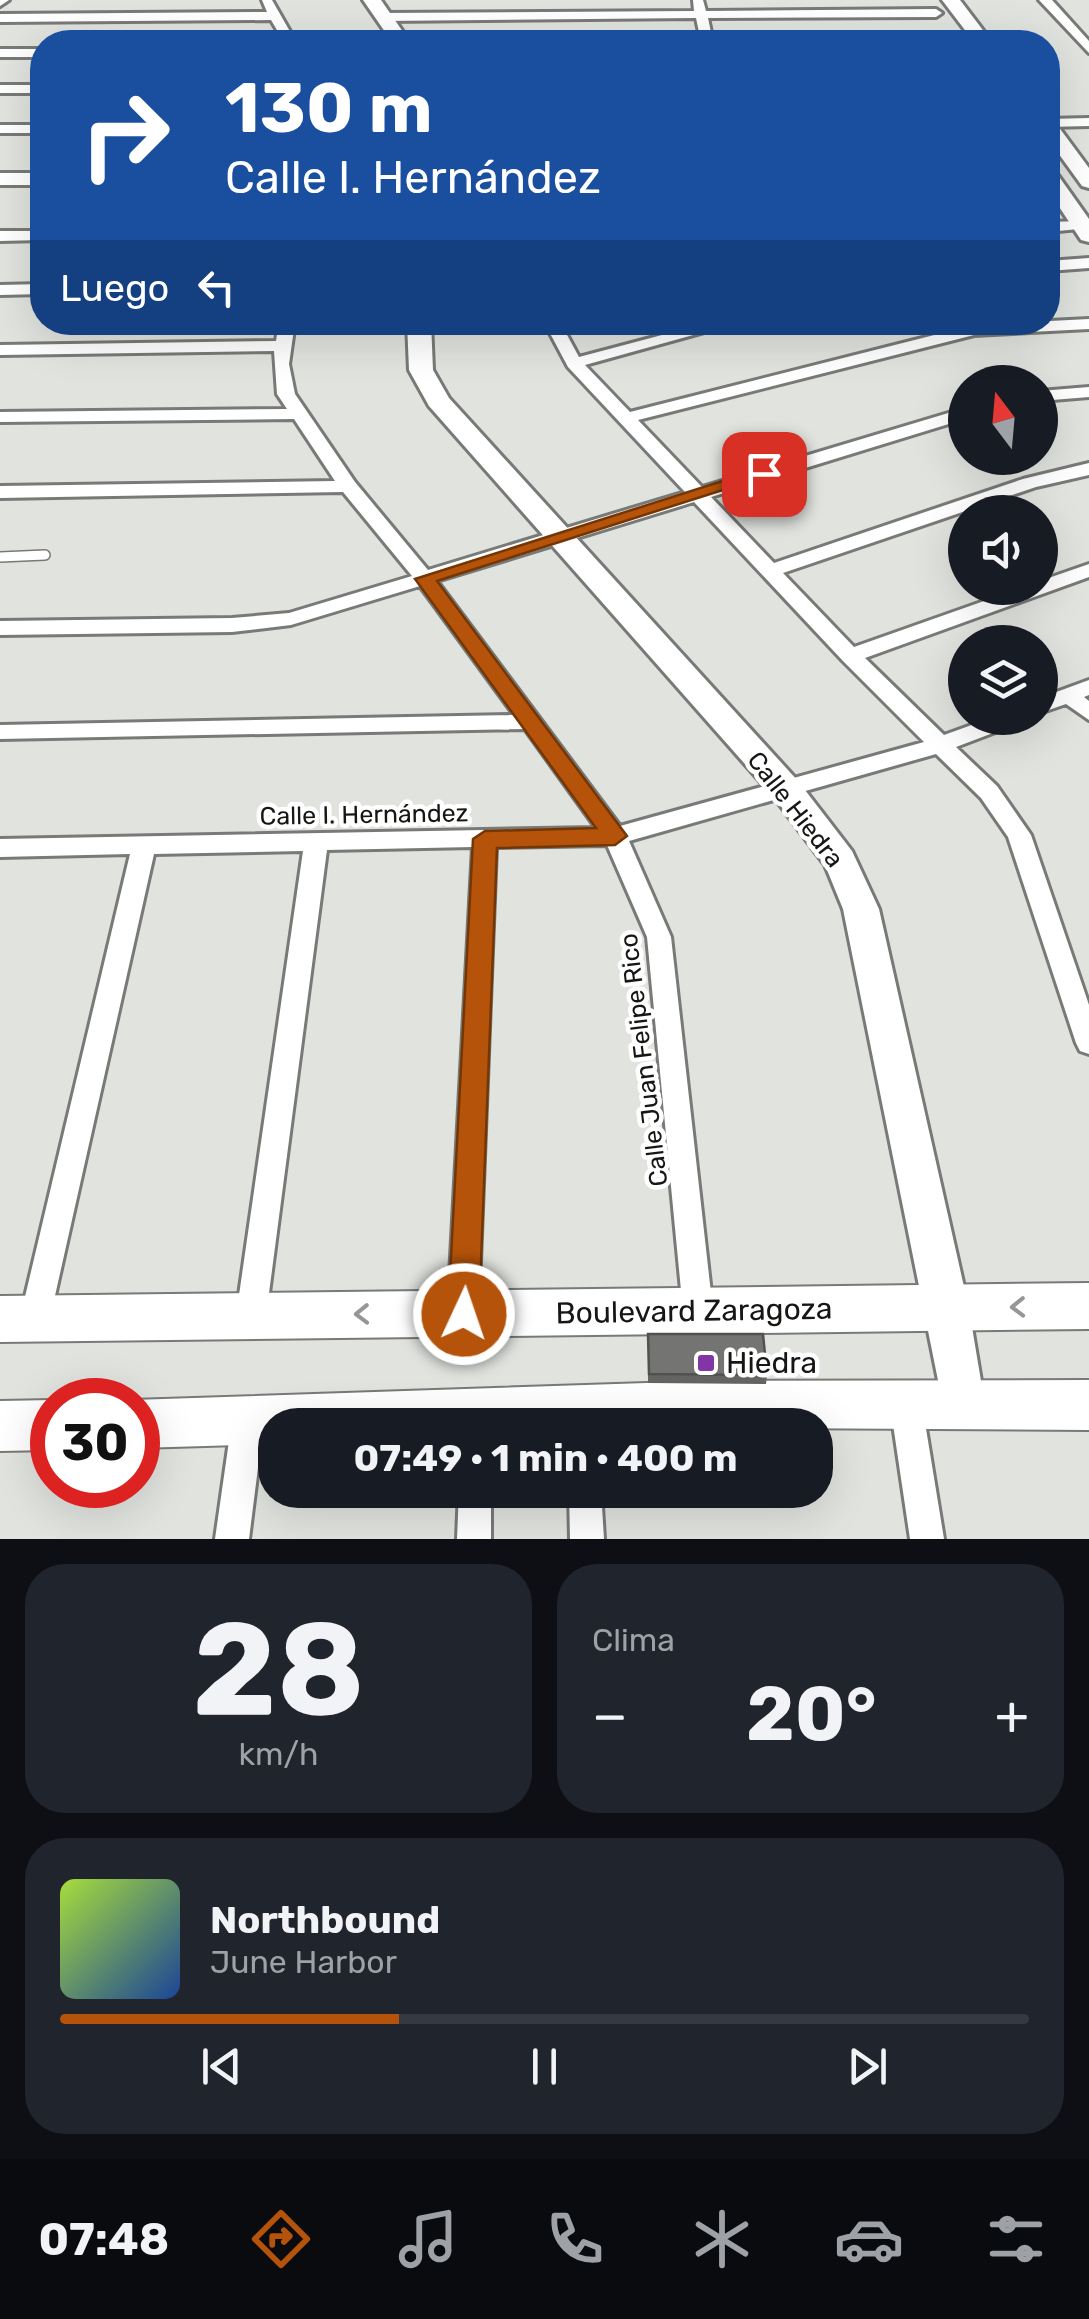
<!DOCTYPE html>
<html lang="es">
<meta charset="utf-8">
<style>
body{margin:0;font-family:Rubik,sans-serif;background:#20242c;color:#f1f3f6;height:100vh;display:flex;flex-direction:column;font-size:38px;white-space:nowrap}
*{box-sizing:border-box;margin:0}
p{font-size:32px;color:#9ea1a6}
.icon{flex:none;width:55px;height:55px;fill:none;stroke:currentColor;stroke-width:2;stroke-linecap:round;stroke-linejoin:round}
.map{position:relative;height:1539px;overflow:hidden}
.details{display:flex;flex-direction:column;gap:25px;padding:25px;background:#0d0f14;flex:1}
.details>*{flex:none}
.banner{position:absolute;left:30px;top:30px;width:1030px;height:305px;border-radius:40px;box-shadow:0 10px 40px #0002;background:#1a4fa0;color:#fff;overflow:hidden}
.needle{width:65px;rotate:344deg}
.controls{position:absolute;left:948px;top:365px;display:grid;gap:20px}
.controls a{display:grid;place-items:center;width:110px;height:110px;border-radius:50%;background:#171b24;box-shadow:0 10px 40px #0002;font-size:50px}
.speed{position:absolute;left:30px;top:1378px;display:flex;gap:20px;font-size:50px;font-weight:700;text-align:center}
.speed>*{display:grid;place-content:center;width:130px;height:130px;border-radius:50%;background:#171b24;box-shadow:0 10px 40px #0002;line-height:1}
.speed .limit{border:15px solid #d22;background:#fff;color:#111}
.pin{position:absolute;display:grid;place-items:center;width:85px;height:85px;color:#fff;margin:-42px;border-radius:20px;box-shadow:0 5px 15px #0006}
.me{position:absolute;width:110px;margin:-55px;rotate:3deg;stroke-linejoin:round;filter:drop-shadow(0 0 8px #0008)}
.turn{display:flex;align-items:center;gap:35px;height:210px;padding:0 30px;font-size:45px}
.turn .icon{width:130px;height:130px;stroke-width:2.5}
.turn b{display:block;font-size:70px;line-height:85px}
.then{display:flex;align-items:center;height:95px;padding:0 30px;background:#0003;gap:20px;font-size:38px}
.big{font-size:75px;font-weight:700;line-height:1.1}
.details .card{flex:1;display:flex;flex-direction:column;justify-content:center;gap:15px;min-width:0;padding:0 35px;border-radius:40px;background:#20242c}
.details .dial{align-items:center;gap:0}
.dial b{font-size:130px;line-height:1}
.song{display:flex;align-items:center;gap:30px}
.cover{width:120px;height:120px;border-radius:15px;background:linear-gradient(135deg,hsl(80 70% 55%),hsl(220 70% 35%))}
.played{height:10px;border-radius:5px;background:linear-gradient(90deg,#b45309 35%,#363941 35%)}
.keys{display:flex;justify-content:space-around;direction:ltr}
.heat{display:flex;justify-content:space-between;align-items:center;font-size:55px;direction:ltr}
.details .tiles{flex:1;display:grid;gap:25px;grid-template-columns:1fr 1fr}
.card:last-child{grid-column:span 2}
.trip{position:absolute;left:258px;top:1408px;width:575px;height:100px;border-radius:40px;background:#171b24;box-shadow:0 10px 40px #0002;font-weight:700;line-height:100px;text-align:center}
.tab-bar{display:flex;height:160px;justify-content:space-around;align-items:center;background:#090b0e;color:#9ea1a6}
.tab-bar .icon{width:70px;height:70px}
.tab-bar .active{color:#b45309}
.tab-bar b{font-size:45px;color:#f1f3f6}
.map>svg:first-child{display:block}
</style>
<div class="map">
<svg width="1089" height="1539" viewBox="0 0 1089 1539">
<rect width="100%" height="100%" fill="#e1e3df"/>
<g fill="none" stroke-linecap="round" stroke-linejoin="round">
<g stroke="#787a77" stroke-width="12">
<path id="lane" d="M0 557 45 555"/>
</g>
<g stroke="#787a77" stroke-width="6">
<path id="street" d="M0 0H9L0 6Z
M262 0H272L296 42H284L271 20 0 22V14L267 12Z
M693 0H703L706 11 936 9 942 13 936 17 708 18 713 42H701L696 18 384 21 378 17 384 13 694 11Z
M1039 0H1052L1089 41V53Z
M0 49H42V57H0Z
M0 85H42V93H0Z
M1089 118V126L1048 127V119Z
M0 125H42V133H0Z
M1048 222 1083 221 1088 223 1089 228 1048 232Z
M0 231H42V240L0 241Z
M1089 258V268L1048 271V261Z
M42 284V294L0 295V285Z
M1089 319V329L974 335 638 420 702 487 965 408V419L711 497 774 563 1023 479 1089 463V475L1036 487 783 573 854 647 1021 588H1040V581L1089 564V577L865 658 944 735 991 718H1022L1019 723 956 747 997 786 1031 835 1089 1005V1054L1080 1051 1076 1043 1008 837 981 798 936 754 629 841 671 937 713 1311 709 1321 698 1325 687 1321 683 1311 647 937 607 845 496 847 478 1313 474 1323 463 1327 452 1323 448 1313 473 847 327 850 266 1316 262 1326 251 1330 240 1326 236 1316 303 851 154 854 50 1318 46 1328 35 1332 24 1328 20 1318 130 854 0 857V839L596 828 525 729 0 739V725L514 715 420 586 291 625 232 632 0 635V621L232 618 289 613 412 576 343 492 0 498V486L335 481 294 419 0 422V412L287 409 277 394 274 351 0 355V345L276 341 279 322H295L289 364 295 394 355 482 428 570 685 492 568 367 544 322H560L579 357 711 322H740L585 365 630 412 974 325ZM694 502 843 661 924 742 620 826 437 581Z
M1089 387V397L1040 401V391Z
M1089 680V695L1084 697 1089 701V720L1066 704 1040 713V698Z
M906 1389 917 1393 922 1404 944 1539H910L890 1404 895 1393Z
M248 1405 259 1409 264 1420 249 1539H215L232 1420 237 1409Z
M459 1490H491V1539H457Z
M569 1490H601L604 1539H570Z"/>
</g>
<g stroke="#787a77" stroke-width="6">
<path id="secondary" d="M363 0H381L410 42H392Z
M942 0H960L992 42H974Z
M1048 120 1055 122 1089 168V188L1082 186 1048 139Z
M1048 169 1055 171 1089 219V242L1081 240 1048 190Z
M0 173H42V185H0Z
M407 322H431L433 370 449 398 798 781 852 851 879 909 969 1309 985 1405 978 1420 962 1427 946 1420 843 909 825 865 774 797 429 406 409 370Z"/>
</g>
<g stroke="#787a77" stroke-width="4">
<path id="primary" d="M1089 1283V1329L0 1342V1296Z
M1089 1380V1430L275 1425V1444L138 1448V1400H132L708 1381Z
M53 1400 52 1450 0 1451V1401Z"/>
</g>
<use href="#lane" stroke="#fff" stroke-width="9"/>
<use href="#street" fill="#fff" fill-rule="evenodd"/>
<use href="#secondary" fill="#fff" fill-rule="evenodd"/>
<use href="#primary" fill="#fff" fill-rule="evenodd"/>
</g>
<path fill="#646562" d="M648 1334 767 1375 766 1384 648 1383Z"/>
<path fill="#747572" stroke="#515250" stroke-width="2.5" d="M648 1334H763L767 1375 649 1374Z"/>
<defs><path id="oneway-chevron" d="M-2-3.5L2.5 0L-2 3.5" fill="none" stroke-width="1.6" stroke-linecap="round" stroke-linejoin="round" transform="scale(2.5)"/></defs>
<g stroke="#969696">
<use href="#oneway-chevron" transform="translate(1018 1307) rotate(179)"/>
<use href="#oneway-chevron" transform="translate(362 1314) rotate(179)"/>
</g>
<path fill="#b45309" stroke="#753606" stroke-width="2.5" d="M757 470 773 474 437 581 627 836 615 845 497 848 479 1314 474 1323 464 1327 453 1323 448 1314 473 839 485 831 596 828 415 579Z"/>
<rect fill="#8235a6" stroke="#fff" stroke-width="4" x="696" y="1353" width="20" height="20" rx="5"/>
<g text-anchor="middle" stroke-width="9" stroke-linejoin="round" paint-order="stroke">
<g font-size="25" fill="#161615" stroke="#fff">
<text transform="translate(796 809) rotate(52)" y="9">Calle Hiedra</text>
<text transform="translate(364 814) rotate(-1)" y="9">Calle I. Hernández</text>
<text transform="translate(643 1060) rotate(-97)" y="9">Calle Juan Felipe Rico</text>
</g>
<g font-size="30" fill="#161615" stroke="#fff">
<text transform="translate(694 1311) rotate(-1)" y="10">Boulevard Zaragoza</text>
</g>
<g font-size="30" fill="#161615" stroke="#fff" text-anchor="start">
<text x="726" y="1373">Hiedra</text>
</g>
</g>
</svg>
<div class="controls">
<a><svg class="needle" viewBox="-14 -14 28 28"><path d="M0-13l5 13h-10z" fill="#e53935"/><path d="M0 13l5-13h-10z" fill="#9ea1a6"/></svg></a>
<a><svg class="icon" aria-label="sound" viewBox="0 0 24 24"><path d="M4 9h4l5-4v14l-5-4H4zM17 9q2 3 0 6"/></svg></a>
<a><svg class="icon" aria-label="layers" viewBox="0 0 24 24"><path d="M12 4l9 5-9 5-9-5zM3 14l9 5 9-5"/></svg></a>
</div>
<div class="speed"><div class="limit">30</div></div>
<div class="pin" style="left:764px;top:474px;background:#d93025"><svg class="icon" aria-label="arrive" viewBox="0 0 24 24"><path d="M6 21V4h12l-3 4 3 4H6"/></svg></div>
<svg class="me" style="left:464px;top:1314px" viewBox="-20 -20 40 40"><circle r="17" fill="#b45309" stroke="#fff" stroke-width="3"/><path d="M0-11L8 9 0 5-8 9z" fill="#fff"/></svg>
<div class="trip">07:49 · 1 min · 400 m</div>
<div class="banner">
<div class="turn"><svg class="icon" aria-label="right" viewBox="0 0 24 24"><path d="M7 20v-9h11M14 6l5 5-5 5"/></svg><div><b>130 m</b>Calle I. Hernández</div></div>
<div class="then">Luego<svg class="icon" aria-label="left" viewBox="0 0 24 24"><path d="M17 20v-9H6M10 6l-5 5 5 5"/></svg></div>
</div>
</div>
<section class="details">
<div class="tiles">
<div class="card dial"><b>28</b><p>km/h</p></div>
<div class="card"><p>Clima</p>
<div class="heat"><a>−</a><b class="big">20°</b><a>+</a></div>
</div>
<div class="card">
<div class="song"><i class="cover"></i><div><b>Northbound</b><p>June Harbor</p></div></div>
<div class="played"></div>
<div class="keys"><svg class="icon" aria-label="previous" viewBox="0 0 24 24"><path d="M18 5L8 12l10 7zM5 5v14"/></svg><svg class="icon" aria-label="pause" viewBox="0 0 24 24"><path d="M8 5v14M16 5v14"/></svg><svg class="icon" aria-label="next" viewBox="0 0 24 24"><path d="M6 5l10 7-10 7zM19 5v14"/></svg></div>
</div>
</div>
</section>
<nav class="tab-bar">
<b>07:48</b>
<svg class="icon active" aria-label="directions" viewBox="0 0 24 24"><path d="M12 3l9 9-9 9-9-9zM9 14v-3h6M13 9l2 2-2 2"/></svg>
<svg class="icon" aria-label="music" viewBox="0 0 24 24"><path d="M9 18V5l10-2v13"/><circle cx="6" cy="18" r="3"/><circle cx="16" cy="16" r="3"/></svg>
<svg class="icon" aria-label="phone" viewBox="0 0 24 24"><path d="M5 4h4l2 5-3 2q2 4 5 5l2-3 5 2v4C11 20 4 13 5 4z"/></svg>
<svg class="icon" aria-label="climate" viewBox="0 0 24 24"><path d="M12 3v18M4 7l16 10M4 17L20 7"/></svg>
<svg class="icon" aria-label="car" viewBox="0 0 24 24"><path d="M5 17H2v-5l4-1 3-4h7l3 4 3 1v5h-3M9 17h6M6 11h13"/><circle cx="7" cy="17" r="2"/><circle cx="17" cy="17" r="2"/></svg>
<svg class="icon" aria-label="filters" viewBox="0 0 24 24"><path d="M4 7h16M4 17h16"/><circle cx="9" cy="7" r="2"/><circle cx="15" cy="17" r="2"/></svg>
</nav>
